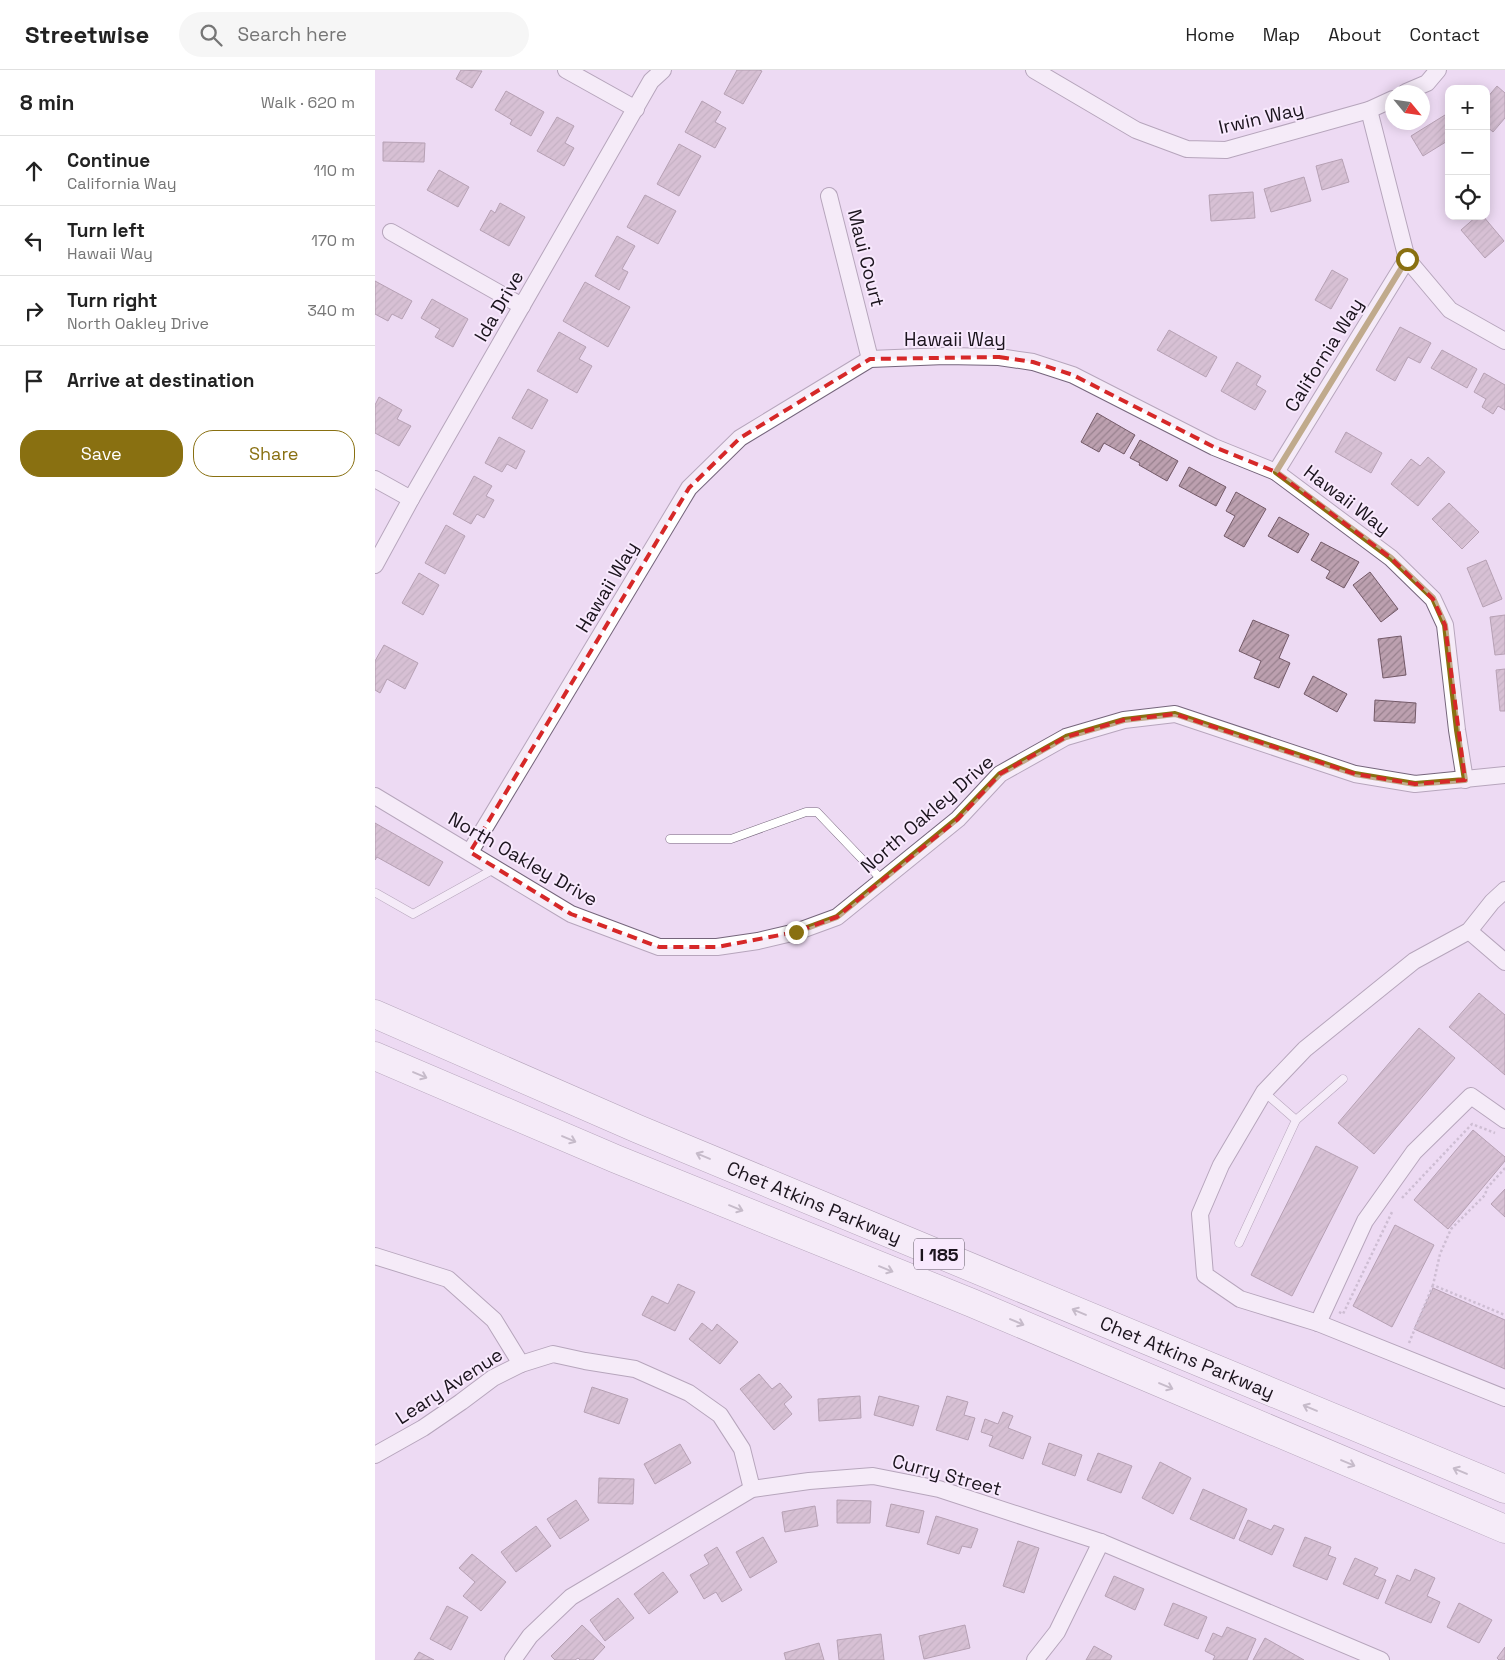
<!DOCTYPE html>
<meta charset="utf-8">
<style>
body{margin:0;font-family:"Space Grotesk",sans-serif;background:#f6f6f6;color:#222}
.controls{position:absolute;right:15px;top:15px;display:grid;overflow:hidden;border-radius:10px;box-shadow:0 2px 12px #0003}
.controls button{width:45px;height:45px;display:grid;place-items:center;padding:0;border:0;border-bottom:1px solid #e0e0e0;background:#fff;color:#222;font:25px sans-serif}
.compass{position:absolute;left:1010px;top:15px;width:45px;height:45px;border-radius:50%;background:#fff;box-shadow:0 2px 12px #0003;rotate:119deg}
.stop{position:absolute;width:15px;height:15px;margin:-11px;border:4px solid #897011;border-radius:50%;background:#fff}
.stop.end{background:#897011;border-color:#fff;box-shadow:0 1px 5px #0008}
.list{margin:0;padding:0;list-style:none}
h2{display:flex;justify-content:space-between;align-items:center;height:65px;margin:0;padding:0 20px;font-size:21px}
h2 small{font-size:16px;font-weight:400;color:#767676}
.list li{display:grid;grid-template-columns:32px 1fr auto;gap:15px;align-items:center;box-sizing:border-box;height:70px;padding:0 20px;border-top:1px solid #e0e0e0}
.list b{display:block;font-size:19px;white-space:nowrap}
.list p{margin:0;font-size:16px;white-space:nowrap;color:#767676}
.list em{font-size:16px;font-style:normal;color:#767676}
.actions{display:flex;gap:10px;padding:15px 20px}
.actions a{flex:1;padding:11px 0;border:1px solid #897011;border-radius:20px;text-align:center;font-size:18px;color:#897011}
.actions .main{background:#897011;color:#fff}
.icon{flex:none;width:28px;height:28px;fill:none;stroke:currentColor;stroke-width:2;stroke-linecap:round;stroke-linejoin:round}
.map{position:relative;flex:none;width:1130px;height:1590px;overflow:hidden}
header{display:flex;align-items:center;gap:30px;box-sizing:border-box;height:70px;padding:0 25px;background:#fff;border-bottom:1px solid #e0e0e0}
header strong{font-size:24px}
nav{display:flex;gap:28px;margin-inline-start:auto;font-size:18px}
.search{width:350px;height:45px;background:#f6f6f6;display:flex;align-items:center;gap:12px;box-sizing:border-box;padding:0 18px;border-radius:28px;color:#767676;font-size:19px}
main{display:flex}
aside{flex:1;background:#fff}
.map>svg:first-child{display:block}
.building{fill:url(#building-hatch);stroke:#735967}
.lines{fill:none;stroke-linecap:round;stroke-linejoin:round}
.service-casing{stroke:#75657b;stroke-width:9}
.minor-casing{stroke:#75657b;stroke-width:18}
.motorway-casing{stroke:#75657b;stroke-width:29}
.path{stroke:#a99aae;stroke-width:2.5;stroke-dasharray:2.5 2.5;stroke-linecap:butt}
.service{stroke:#fff;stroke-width:8}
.minor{stroke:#fff;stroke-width:16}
.motorway{stroke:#fff;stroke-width:28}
.oneway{stroke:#989599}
.route{stroke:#897011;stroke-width:6}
.marked{fill:none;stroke:#d62828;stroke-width:4;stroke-dasharray:10 6;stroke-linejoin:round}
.labels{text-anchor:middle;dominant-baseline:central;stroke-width:4;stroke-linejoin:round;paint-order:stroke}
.shield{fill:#f8e9fd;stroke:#5d5460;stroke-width:1}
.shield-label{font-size:18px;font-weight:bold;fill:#1b141d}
.street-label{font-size:19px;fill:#1b141d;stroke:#f8e9fd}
</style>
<header>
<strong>Streetwise</strong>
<div class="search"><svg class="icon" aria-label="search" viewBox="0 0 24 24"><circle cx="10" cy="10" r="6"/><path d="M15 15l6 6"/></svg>Search here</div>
<nav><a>Home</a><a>Map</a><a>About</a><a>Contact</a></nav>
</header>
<main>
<aside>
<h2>8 min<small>Walk · 620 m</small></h2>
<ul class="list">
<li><svg class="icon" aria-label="ahead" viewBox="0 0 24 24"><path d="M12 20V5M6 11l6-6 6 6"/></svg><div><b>Continue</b><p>California Way</p></div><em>110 m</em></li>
<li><svg class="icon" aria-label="left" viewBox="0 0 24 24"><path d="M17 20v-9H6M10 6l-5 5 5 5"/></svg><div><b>Turn left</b><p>Hawaii Way</p></div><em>170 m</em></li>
<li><svg class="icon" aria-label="right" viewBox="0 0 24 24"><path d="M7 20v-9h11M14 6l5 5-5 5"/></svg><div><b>Turn right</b><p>North Oakley Drive</p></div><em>340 m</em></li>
<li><svg class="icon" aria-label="arrive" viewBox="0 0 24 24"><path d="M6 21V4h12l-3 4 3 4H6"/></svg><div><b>Arrive at destination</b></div></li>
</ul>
<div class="actions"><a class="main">Save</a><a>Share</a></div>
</aside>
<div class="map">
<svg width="1130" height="1590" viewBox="0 0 1130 1590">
<defs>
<pattern id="building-hatch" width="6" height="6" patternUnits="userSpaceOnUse" patternTransform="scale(1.25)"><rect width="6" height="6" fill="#bca0af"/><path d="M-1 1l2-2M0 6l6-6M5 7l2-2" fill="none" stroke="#98818e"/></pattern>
</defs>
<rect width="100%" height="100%" fill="#eddaf3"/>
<g class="building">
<path d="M 86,0 L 107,1 L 97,18 L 81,9 Z"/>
<path d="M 362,0 L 384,0 L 387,1 L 368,34 L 349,24 Z"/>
<path d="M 1122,16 L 1130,23 L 1130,48 L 1118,62 L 1111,56 L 1111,29 Z"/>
<path d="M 131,21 L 169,42 L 156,66 L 135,54 L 137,50 L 120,40 Z"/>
<path d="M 327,31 L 346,42 L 340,52 L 351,58 L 340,78 L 310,62 Z"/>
<path d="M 1070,45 L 1074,51 L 1074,70 L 1048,86 L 1036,66 Z"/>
<path d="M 182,47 L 199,56 L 190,73 L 199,78 L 189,96 L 162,81 Z"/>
<path d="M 8,72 L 50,73 L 49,92 L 8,91 Z"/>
<path d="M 304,74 L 326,86 L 304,126 L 282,114 Z"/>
<path d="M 967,89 L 974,112 L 947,120 L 941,96 Z"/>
<path d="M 64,100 L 94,117 L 83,137 L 52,120 Z"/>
<path d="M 929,107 L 936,131 L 896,142 L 889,119 Z"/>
<path d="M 878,122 L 880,148 L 836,151 L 834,125 Z"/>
<path d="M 270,125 L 301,141 L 283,174 L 252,157 Z"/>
<path d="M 125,133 L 150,147 L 134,176 L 105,160 L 116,140 L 120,143 Z"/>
<path d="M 1102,146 L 1108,146 L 1129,171 L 1110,188 L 1086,160 Z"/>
<path d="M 242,166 L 260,176 L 247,199 L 253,202 L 244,220 L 220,206 Z"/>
<path d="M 957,200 L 973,209 L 956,239 L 940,230 Z"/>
<path d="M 0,211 L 37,231 L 27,249 L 17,244 L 13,251 L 0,244 Z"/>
<path d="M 210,212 L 255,237 L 233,277 L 188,251 Z"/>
<path d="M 57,229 L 93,249 L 78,277 L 60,267 L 65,259 L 46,248 Z"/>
<path d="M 1025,257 L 1056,273 L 1045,293 L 1033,287 L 1020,311 L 1001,300 Z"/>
<path d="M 794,260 L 842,287 L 831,307 L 782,280 Z"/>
<path d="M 184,262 L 211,277 L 204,289 L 217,296 L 202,323 L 162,301 Z"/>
<path d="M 1067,280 L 1102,299 L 1092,318 L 1056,298 Z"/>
<path d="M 862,292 L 886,306 L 881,315 L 891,321 L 880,340 L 846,321 Z"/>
<path d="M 1109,303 L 1130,315 L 1130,340 L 1123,336 L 1118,344 L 1107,337 L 1111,329 L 1099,322 Z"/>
<path d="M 153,319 L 173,330 L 157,359 L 137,348 Z"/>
<path d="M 4,327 L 27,340 L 22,349 L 36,356 L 24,376 L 0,363 L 0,335 Z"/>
<path d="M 722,343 L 760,365 L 749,384 L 729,373 L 724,382 L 706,372 Z"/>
<path d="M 971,362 L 1007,383 L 996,403 L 960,382 Z"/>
<path d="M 124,367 L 150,381 L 141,399 L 132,394 L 127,402 L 110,393 Z"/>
<path d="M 765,370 L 803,391 L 792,411 L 764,395 L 765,393 L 755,388 Z"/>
<path d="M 1053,387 L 1070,402 L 1043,436 L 1016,414 L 1036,389 L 1045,396 Z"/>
<path d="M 814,397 L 851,417 L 841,436 L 804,416 Z"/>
<path d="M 99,406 L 117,416 L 111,426 L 119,430 L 109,448 L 102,444 L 96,454 L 78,444 Z"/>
<path d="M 861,422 L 891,439 L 869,477 L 849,466 L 860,446 L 851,441 Z"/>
<path d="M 1074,433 L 1104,462 L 1087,479 L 1057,449 Z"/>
<path d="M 904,447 L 934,464 L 923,483 L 893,466 Z"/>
<path d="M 71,455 L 90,466 L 70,504 L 50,493 Z"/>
<path d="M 946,472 L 984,492 L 969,518 L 951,508 L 955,501 L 936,490 Z"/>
<path d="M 1111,490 L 1127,529 L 1108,537 L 1092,498 Z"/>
<path d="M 995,502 L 1023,539 L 1006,552 L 978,515 Z"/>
<path d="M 44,503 L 64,515 L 48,545 L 27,533 Z"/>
<path d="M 1130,545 L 1130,584 L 1120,585 L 1115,547 Z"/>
<path d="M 878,550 L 914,565 L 904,588 L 915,593 L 904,618 L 879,608 L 886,591 L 864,581 Z"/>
<path d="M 1026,566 L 1031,605 L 1008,608 L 1003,569 Z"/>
<path d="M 9,575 L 43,593 L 30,619 L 12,609 L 5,623 L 0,620 L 0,591 Z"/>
<path d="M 1130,599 L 1130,641 L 1125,641 L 1121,600 Z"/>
<path d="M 938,606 L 972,624 L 962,642 L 929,624 Z"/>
<path d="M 1000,630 L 1041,633 L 1040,653 L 999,651 Z"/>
<path d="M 0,753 L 68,792 L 54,816 L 2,787 L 0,790 Z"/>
<path d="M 1104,923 L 1130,945 L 1130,1005 L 1074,957 Z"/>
<path d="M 1044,958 L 1080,988 L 999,1084 L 963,1053 Z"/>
<path d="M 1098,1060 L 1130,1087 L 1130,1091 L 1073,1159 L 1039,1130 Z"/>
<path d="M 941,1076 L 983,1097 L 917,1226 L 876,1205 Z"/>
<path d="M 1130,1119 L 1130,1147 L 1116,1134 Z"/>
<path d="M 1020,1155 L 1059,1175 L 1017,1257 L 978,1236 Z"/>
<path d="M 303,1214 L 320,1222 L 300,1261 L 267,1245 L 277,1226 L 293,1234 Z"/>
<path d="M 1058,1218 L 1130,1250 L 1130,1299 L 1039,1259 Z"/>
<path d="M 327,1253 L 337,1261 L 342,1254 L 363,1272 L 345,1294 L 314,1269 Z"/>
<path d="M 384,1304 L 397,1319 L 405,1313 L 417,1327 L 409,1334 L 417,1344 L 399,1360 L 365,1319 Z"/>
<path d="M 217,1317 L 253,1329 L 244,1354 L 209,1342 Z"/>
<path d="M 485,1326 L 486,1348 L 444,1351 L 443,1329 Z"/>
<path d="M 504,1326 L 544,1336 L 538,1356 L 499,1345 Z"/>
<path d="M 572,1326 L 593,1332 L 589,1345 L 600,1348 L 593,1370 L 561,1360 Z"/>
<path d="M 628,1342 L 638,1346 L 633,1358 L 656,1367 L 648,1389 L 614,1376 L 618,1366 L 606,1362 L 610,1349 L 623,1354 Z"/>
<path d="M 674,1373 L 707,1385 L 700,1406 L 667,1394 Z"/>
<path d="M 305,1374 L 316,1393 L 280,1414 L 269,1394 Z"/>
<path d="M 723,1383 L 757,1396 L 746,1423 L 712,1410 Z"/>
<path d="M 785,1392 L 816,1408 L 798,1444 L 767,1428 Z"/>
<path d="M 224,1408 L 259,1409 L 258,1434 L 223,1433 Z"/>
<path d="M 828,1419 L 872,1439 L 859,1469 L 815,1449 Z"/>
<path d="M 201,1430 L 214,1450 L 185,1469 L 172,1449 Z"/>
<path d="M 462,1430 L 496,1431 L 495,1453 L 462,1453 Z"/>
<path d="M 516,1434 L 549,1441 L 544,1463 L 511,1456 Z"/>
<path d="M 440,1436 L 443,1456 L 410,1462 L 407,1442 Z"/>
<path d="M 561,1446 L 603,1459 L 596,1478 L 587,1476 L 584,1484 L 552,1474 Z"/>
<path d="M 873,1450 L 896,1460 L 899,1455 L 909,1459 L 897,1485 L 864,1470 Z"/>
<path d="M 161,1456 L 176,1476 L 141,1502 L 126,1482 Z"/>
<path d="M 388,1467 L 402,1492 L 375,1508 L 361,1482 Z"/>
<path d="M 930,1467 L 956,1477 L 953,1485 L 961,1488 L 952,1510 L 918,1496 Z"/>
<path d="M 643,1471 L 664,1478 L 649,1523 L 628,1516 Z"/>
<path d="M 342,1477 L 367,1520 L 347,1532 L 341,1522 L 329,1529 L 315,1505 L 334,1494 L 329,1485 Z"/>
<path d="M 97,1484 L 131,1512 L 106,1541 L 88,1526 L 100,1512 L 84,1498 Z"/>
<path d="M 980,1488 L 1003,1498 L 999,1505 L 1011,1510 L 1003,1529 L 968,1514 Z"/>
<path d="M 1040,1499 L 1060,1508 L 1052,1526 L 1065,1532 L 1056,1553 L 1010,1533 L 1022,1505 L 1035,1511 Z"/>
<path d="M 288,1502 L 303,1522 L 274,1544 L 259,1524 Z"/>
<path d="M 739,1506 L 769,1519 L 760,1540 L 730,1526 Z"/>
<path d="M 243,1528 L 259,1548 L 230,1571 L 215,1550 Z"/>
<path d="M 798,1533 L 832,1547 L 823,1569 L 789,1555 Z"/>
<path d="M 1084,1533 L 1117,1550 L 1104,1573 L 1072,1557 Z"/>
<path d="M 72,1536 L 93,1547 L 76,1580 L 55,1569 Z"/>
<path d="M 207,1555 L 230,1577 L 218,1590 L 205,1590 L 203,1588 L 200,1590 L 180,1590 L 176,1586 Z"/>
<path d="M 590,1555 L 595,1578 L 549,1589 L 544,1566 Z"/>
<path d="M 852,1557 L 881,1569 L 872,1590 L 838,1590 L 840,1586 L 830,1581 L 838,1563 L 847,1567 Z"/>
<path d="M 506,1564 L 509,1590 L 464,1590 L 462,1570 Z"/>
<path d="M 890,1568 L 929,1590 L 878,1590 Z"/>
<path d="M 444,1573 L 449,1590 L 411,1590 L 409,1583 Z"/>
<path d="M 719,1576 L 737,1586 L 735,1590 L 711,1590 Z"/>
<path d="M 1130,1577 L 1130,1590 L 1124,1590 L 1122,1588 Z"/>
<path d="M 44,1582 L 59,1590 L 39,1590 Z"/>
</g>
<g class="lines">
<defs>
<g id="service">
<path d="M 295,769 L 356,769 L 431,742 L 442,742 L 507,810"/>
<path d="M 1,823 L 38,844 L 119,799"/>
<path d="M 921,1050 L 968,1009"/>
<path d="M 864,1173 L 921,1050 L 889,1022"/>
</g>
<g id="minor">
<path d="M 191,0 L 261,39"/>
<path d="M 659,0 L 761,60 L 812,79 L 851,80 L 994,40 L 1018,29"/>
<path d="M 1031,22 L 1052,13 L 1063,0"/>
<path d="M 994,40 L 1032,189 L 1075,240 L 1130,271"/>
<path d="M 454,126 L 495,289"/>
<path d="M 16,162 L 147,236"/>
<path d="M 901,402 L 1032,189"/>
<path d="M 0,409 L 36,429"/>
<path d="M 0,495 L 36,429 L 276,11 L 288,0"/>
<path d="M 0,726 L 196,844 L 284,877 L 342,877 L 383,871 L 421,862 L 462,847 L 583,749 L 625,704 L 691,667 L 749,650 L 800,644 L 980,704 L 1040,714 L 1130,705"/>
<path d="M 95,782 L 314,418 L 365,368 L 495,289 L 570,286 L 624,287 L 658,292 L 698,305 L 839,377 L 901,402 L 1016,488 L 1058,529 L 1070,555 L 1082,660 L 1090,710"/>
<path d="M 1130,820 L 1117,832 L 1094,861 L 1039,891 L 930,979 L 889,1022 L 846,1095 L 825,1144 L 830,1205 L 865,1229 L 943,1253 L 1130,1328"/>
<path d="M 1094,861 L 1130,892"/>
<path d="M 0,1186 L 73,1209 L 119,1250 L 146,1294"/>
<path d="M 943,1253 L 990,1151 L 1039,1082 L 1096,1026 L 1130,1050"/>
<path d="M 0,1385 L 48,1358 L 86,1332 L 118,1308 L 146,1294 L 178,1284 L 210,1291 L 260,1299 L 314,1323 L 345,1345 L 367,1379 L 377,1419"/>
<path d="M 138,1590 L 155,1566 L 196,1527 L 377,1419 L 434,1411 L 498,1406 L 564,1419 L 726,1472 L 1006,1590"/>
<path d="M 660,1590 L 682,1562 L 726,1472"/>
</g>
<g id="motorway">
<path id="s1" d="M 0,944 L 263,1059 L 1130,1419"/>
<path d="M 0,986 L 241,1089 L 597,1233 L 1130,1459"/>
</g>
</defs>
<use href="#service" class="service-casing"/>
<use href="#minor" class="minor-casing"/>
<use href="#motorway" class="motorway-casing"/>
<g class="path">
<path d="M 1130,1098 L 1112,1118 L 1110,1125 L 1076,1159 L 1065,1184 L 1058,1215 L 1130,1245"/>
<path d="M 1027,1128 L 1097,1054 L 1120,1063"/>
<path d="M 964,1242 L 968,1244 L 1018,1140"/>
<path d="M 1034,1273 L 1058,1215"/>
</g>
<use href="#service" class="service"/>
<use href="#minor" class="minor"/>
<use href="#motorway" class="motorway"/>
</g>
<defs><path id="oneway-shaft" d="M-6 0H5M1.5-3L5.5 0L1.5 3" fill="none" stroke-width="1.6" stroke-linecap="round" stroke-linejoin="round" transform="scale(1.25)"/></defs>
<g class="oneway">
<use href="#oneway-shaft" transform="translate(45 1005) rotate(23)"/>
<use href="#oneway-shaft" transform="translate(194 1069) rotate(23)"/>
<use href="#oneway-shaft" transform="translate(328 1086) rotate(-157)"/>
<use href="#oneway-shaft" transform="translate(361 1138) rotate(22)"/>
<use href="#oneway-shaft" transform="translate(511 1199) rotate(22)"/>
<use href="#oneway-shaft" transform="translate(704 1242) rotate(-157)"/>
<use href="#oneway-shaft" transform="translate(642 1252) rotate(23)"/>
<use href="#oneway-shaft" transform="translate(791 1316) rotate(23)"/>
<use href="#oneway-shaft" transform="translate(935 1338) rotate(-157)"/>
<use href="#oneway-shaft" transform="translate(973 1393) rotate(23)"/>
<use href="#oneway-shaft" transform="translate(1085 1401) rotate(-157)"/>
</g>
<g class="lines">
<path class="route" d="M 421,862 L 462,847 L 582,749 L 625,704 L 691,667 L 749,650 L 800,644 L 980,704 L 1040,714 L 1090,710 L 1082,660 L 1070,555 L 1058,528 L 1016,488 L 901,402 L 1032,189"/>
</g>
<path d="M0 0H1130V1590H0ZM 624,287 L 658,292 L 698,305 L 839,377 L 901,402 L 1016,488 L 1058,529 L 1070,555 L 1090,710 L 1040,714 L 980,704 L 800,644 L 749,650 L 691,667 L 625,704 L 583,749 L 462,847 L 421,862 L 342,877 L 284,877 L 196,844 L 95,782 L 314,418 L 365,368 L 495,289 Z" fill="#eddaf3" fill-opacity=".55" fill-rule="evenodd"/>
<path class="marked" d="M 624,287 L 658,292 L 698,305 L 839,377 L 901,402 L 1016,488 L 1058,529 L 1070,555 L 1090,710 L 1040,714 L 980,704 L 800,644 L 749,650 L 691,667 L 625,704 L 583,749 L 462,847 L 421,862 L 342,877 L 284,877 L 196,844 L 95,782 L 314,418 L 365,368 L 495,289 Z"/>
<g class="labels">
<rect class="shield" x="539" y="1168.5" width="50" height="31" rx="4"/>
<g class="shield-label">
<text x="564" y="1184">I 185</text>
</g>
<g class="street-label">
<text transform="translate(886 48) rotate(-13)">Irwin Way</text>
<text transform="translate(491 188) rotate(76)">Maui Court</text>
<text transform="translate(124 236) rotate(-60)">Ida Drive</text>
<text x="580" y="269">Hawaii Way</text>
<text transform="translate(949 285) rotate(-58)">California Way</text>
<text transform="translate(972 430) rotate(37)">Hawaii Way</text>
<text transform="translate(232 517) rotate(-59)">Hawaii Way</text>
<text transform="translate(552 744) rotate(-41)">North Oakley Drive</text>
<text transform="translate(148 789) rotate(30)">North Oakley Drive</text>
<text stroke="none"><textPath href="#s1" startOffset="478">Chet Atkins Parkway</textPath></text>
<text stroke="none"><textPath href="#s1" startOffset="882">Chet Atkins Parkway</textPath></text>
<text transform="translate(74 1316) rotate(-33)">Leary Avenue</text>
<text transform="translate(572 1405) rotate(15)">Curry Street</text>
</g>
</g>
</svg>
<div class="controls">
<button>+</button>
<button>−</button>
<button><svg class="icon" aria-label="locate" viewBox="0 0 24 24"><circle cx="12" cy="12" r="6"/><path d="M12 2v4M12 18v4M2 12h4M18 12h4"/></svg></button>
</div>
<svg class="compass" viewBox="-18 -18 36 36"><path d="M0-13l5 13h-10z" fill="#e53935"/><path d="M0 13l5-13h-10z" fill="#767676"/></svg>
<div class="stop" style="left:1032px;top:189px"></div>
<div class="stop end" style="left:421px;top:862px"></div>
</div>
</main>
